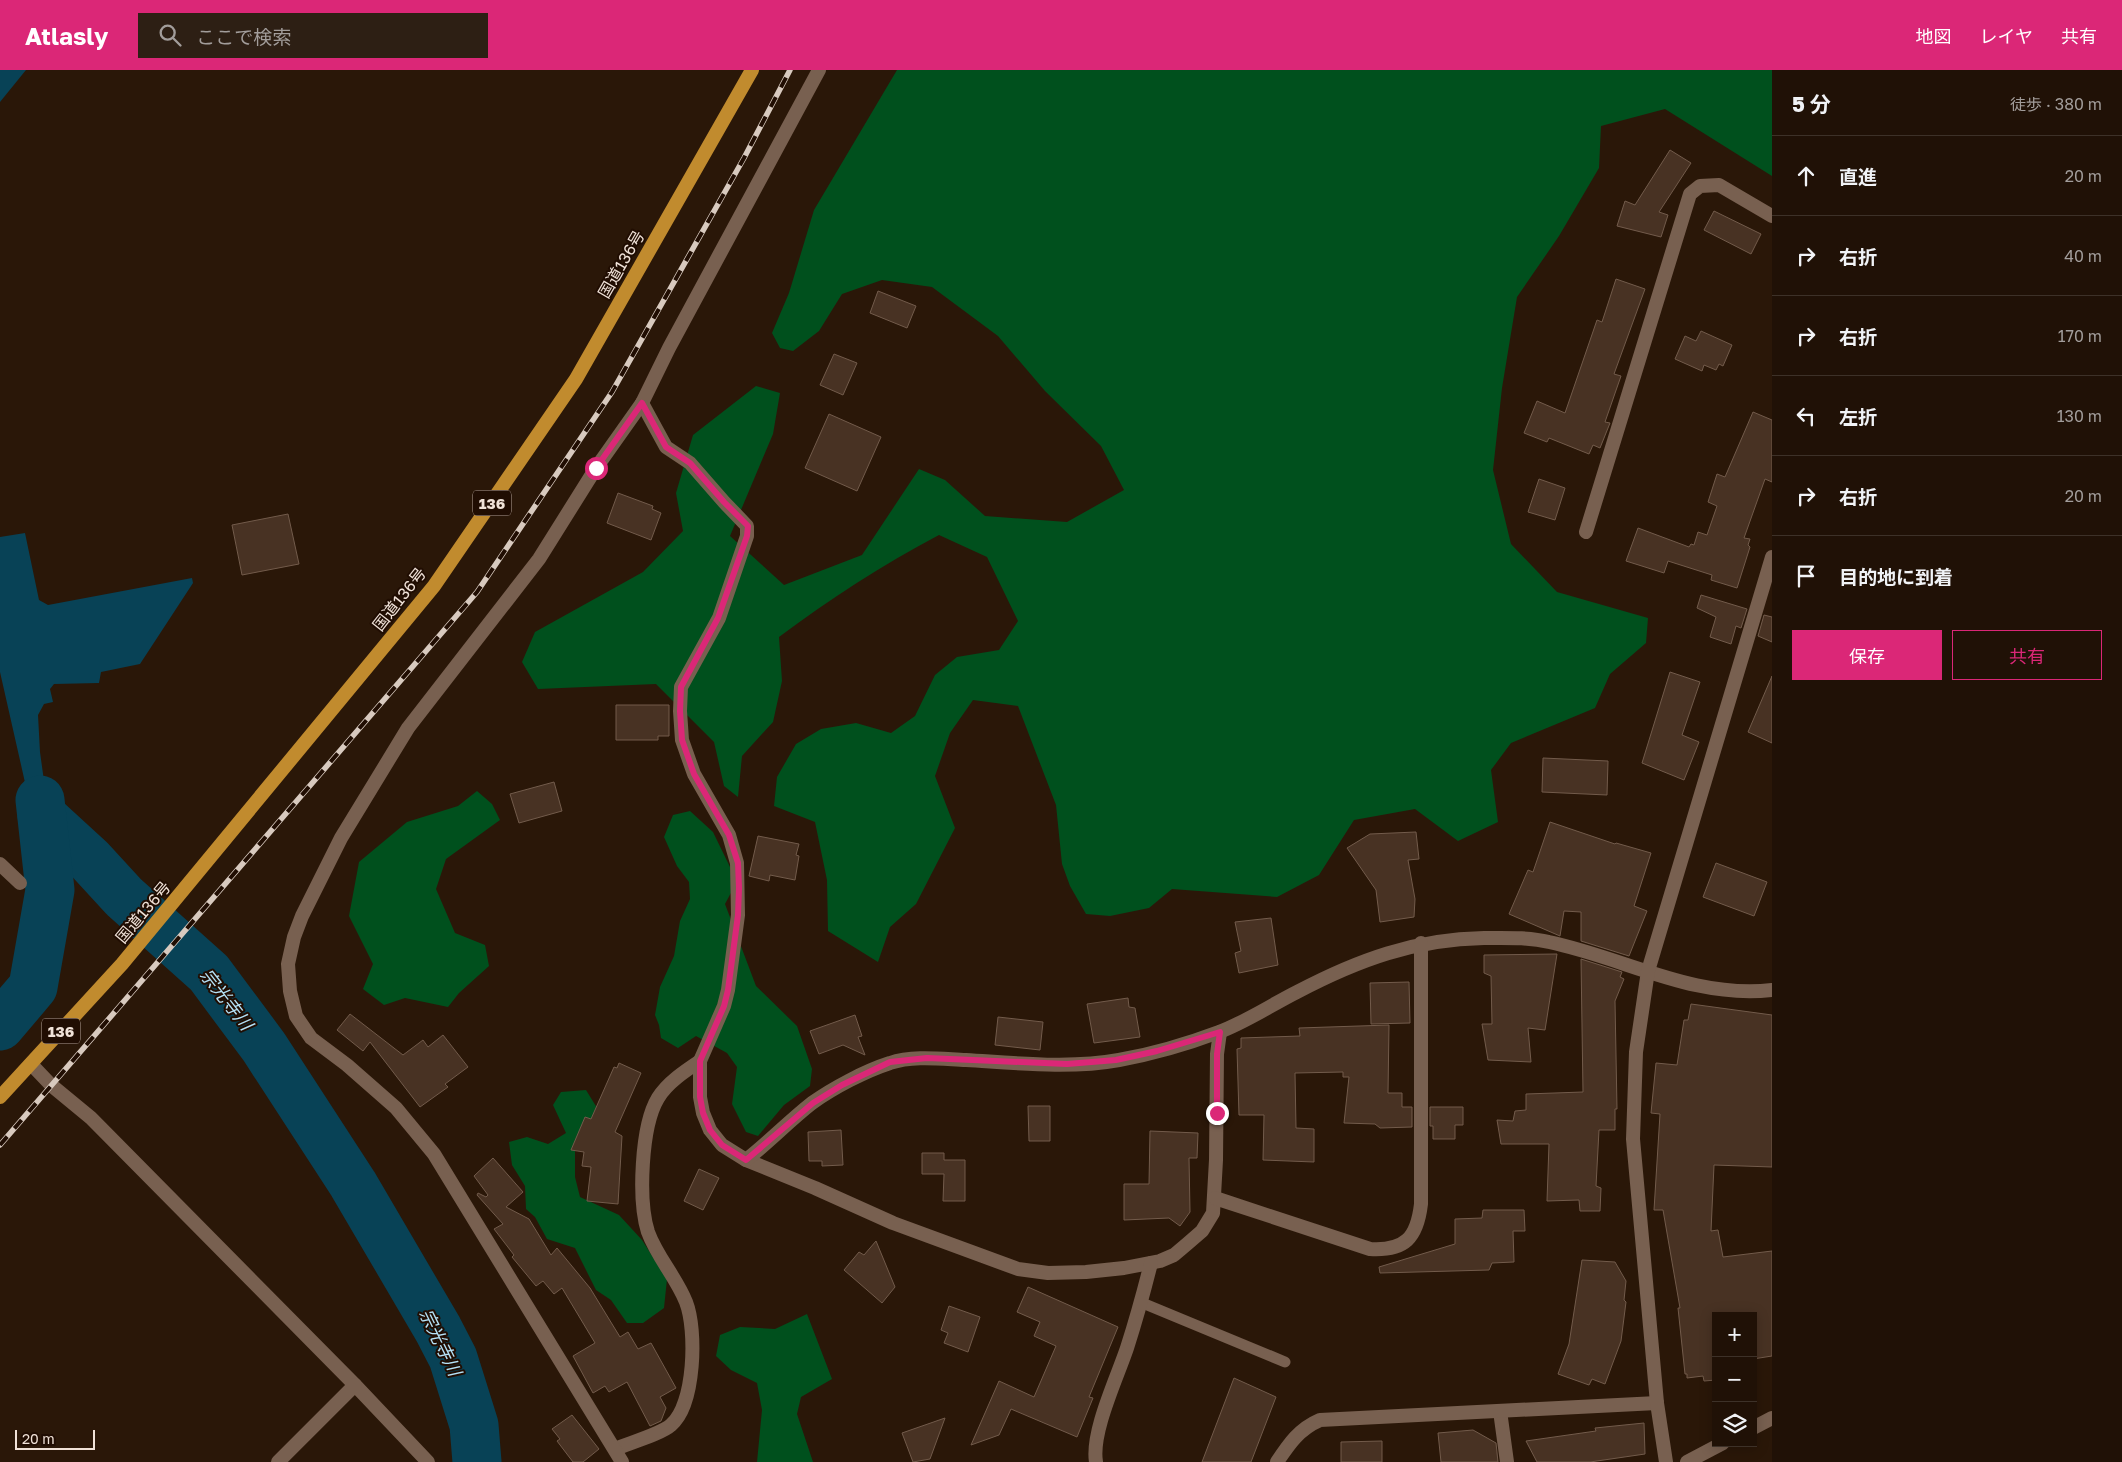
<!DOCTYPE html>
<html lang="ja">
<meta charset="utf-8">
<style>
body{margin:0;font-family:"Golos Text","Noto Sans JP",sans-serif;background:#2d1f14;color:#f1f3f6}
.controls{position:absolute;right:15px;bottom:15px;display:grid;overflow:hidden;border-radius:0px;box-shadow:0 2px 12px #0003}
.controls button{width:45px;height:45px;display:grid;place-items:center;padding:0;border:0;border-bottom:1px solid #3d3128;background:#201106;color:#f1f3f6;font:25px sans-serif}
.scale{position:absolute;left:15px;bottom:12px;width:80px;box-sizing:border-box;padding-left:5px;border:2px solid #f0e2d8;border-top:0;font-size:14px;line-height:18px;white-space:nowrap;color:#f0e2d8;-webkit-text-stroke:4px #200d02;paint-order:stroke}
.stop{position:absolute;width:15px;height:15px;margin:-11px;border:4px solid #db2777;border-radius:50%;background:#fff}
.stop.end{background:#db2777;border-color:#fff;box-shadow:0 1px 5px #0008}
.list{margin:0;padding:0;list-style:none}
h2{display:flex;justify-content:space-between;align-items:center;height:65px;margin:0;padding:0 20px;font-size:21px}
h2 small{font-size:16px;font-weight:400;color:#a29d9b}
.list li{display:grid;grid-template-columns:32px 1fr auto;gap:15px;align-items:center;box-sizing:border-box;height:80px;padding:0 20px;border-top:1px solid #3d3128}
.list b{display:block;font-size:19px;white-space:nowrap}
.list em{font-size:16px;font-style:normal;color:#a29d9b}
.actions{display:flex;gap:10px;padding:15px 20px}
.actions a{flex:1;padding:11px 0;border:1px solid #db2777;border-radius:0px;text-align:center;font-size:18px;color:#db2777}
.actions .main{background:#db2777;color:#fff}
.icon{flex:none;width:28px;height:28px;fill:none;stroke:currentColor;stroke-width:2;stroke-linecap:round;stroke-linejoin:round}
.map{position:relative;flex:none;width:1772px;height:1392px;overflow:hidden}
header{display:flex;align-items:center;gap:30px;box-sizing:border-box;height:70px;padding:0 25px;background:#db2777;color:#fff}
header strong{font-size:24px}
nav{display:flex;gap:28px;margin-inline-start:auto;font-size:18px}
.search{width:350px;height:45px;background:#2d1f14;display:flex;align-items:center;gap:12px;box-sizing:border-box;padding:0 18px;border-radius:0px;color:#a29d9b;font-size:19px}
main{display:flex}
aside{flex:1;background:#201106}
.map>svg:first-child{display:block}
.forest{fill:#00501d}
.water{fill:#084256}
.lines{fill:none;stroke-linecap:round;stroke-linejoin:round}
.river{stroke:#084256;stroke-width:49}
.building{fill:#483223;stroke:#725b4b}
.service{stroke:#786050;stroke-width:11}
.minor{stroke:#786050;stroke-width:14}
.tertiary{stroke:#786050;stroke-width:14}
.trunk{stroke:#c18b2e;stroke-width:14}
.rail-casing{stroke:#d8cabf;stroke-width:5.5}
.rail{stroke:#200d02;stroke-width:4;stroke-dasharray:11;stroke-linecap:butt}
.route{stroke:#db2777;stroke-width:6}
.labels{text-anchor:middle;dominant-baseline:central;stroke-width:4;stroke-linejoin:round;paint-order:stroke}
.shield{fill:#200d02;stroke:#b2a298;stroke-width:1}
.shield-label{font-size:15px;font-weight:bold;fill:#f0e2d8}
.street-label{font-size:16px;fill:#f0e2d8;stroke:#200d02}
.water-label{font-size:18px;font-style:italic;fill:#b5e3f8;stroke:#200d02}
</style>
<header>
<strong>Atlasly</strong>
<div class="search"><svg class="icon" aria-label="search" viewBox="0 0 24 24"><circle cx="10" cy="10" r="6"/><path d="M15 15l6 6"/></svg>ここで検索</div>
<nav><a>地図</a><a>レイヤ</a><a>共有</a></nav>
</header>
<main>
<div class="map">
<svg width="1772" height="1392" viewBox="0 0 1772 1392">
<rect width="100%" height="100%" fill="#2a1708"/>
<g class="forest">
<path d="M 897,0 L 1772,0 L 1772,106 L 1665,39 L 1601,56 L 1599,98 L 1559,166 L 1517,227 L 1502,318 L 1493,400 L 1511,474 L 1557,522 L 1648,548 L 1646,573 L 1610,604 L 1595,638 L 1511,673 L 1491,700 L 1498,752 L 1458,771 L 1415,739 L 1354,750 L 1319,805 L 1277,827 L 1172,819 L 1149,838 L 1110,846 L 1086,844 L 1070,816 L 1062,794 L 1056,735 L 1018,636 L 973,630 L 950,663 L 935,706 L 955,758 L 916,834 L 890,857 L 878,892 L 828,861 L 827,810 L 815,752 L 774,736 L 777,707 L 796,674 L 821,659 L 856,653 L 891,663 L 915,646 L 935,605 L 957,587 L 999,580 L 1018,551 L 987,487 L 939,465 C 882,495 830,529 779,567 L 782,611 L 773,652 L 742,686 L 738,727 L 724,716 L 714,672 L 656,614 L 538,619 L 522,592 L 535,562 L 643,502 L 683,461 L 676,423 L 693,365 L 756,316 L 780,323 L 773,364 L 730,466 L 784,515 L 862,485 L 919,399 L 945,410 L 985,446 L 1067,452 L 1124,420 L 1101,376 L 1045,321 L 998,266 L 932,217 L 882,210 L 842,224 L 819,261 L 793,281 L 780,278 L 772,263 L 789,223 L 814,140 Z"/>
<path d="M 477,721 L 492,734 L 500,750 L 446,789 L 436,819 L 455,863 L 485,875 L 489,896 L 459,923 L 448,937 L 405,928 L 384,935 L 363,919 L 373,894 L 349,846 L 359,792 L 407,752 L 458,736 Z"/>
<path d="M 690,741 L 713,762 L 730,797 L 733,819 L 725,834 L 756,916 L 797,956 L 812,999 L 810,1016 L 784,1035 L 758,1066 L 746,1062 L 732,1034 L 737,997 L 727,983 L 696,966 L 678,978 L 661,968 L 659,955 L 655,945 L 660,917 L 674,886 L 680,851 L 690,829 L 689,812 L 677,796 L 664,767 L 673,745 Z"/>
<path d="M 586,1020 L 602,1046 L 575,1075 L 575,1107 L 580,1127 L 619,1145 L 642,1170 L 667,1209 L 664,1238 L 643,1253 L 627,1253 L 611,1230 L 596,1220 L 575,1178 L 547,1169 L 535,1147 L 526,1139 L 525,1116 L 512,1095 L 509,1072 L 527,1067 L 548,1074 L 566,1063 L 553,1035 L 561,1022 Z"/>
<path d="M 807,1244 L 832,1309 L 801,1327 L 797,1344 L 813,1392 L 757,1392 L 762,1340 L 757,1313 L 731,1300 L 716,1286 L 720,1265 L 740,1257 L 775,1259 Z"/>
</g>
<g class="water">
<path d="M 0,0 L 26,0 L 0,32 Z"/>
<path d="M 25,463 L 39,530 L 48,535 L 192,508 L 193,513 L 140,594 L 101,602 L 99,613 L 54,614 L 50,619 L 53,632 L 44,634 L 38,645 L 40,682 L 48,740 L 31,739 L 0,602 L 0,467 Z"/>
</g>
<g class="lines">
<g class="river">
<path d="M 42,746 L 90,790 L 124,827 L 209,903 L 264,977 L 353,1114 L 438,1259 L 453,1288 L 474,1355 L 477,1392"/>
<path d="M 0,956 L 33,917 L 50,820 L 40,730"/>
</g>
</g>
<g class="building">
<path d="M 1670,80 L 1691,93 L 1659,142 L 1668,145 L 1661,167 L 1617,156 L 1625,131 L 1635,135 Z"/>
<path d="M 1714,141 L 1761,164 L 1751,184 L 1704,160 Z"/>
<path d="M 1616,209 L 1645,219 L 1614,304 L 1621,306 L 1605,352 L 1610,353 L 1600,378 L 1593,375 L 1589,384 L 1549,368 L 1547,372 L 1524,363 L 1537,331 L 1565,343 L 1597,250 L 1602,252 Z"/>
<path d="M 878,221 L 916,236 L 907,258 L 870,243 Z"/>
<path d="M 1701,261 L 1732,275 L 1723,296 L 1719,294 L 1716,300 L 1704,295 L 1702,301 L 1675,289 L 1685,266 L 1696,271 Z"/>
<path d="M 834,284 L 857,293 L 843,325 L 820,315 Z"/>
<path d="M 1753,342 L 1772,350 L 1772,412 L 1765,409 L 1744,468 L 1750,469 L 1748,475 L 1750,477 L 1737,518 L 1711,510 L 1712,505 L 1668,491 L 1664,503 L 1626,491 L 1638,458 L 1689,477 L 1691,474 L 1694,475 L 1698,462 L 1707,465 L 1717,436 L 1708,432 L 1717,404 L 1725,407 Z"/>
<path d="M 829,344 L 881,367 L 857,421 L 805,398 Z"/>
<path d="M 1539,409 L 1565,418 L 1555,450 L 1528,442 Z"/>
<path d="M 618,423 L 653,436 L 652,439 L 661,443 L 651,470 L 607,453 Z"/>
<path d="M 288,444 L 299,494 L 242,505 L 232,455 Z"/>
<path d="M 1701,525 L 1747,539 L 1741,558 L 1736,556 L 1731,574 L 1710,567 L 1716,547 L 1697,538 Z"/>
<path d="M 1764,545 L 1772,547 L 1772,572 L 1758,566 Z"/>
<path d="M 1670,602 L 1700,612 L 1682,665 L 1699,672 L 1684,710 L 1642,693 Z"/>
<path d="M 1772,606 L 1772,673 L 1748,662 Z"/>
<path d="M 616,635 L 669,635 L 669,666 L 658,666 L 658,670 L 616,670 Z"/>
<path d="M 1543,688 L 1608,691 L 1607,725 L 1542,722 Z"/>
<path d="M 554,712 L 562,741 L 519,753 L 510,724 Z"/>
<path d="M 1550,752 L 1615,774 L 1616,773 L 1651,783 L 1634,836 L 1647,841 L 1629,886 L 1581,871 L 1581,842 L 1564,841 L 1560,866 L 1509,844 L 1528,800 L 1533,802 Z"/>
<path d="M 1416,762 L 1419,789 L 1408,790 L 1415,829 L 1414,847 L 1380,852 L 1376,820 L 1347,778 L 1370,764 Z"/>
<path d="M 758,766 L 799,774 L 796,785 L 799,786 L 795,810 L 770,805 L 769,811 L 749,806 Z"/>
<path d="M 1716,793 L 1767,812 L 1754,846 L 1703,827 Z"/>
<path d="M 1271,848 L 1278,895 L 1239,903 L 1235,883 L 1241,881 L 1235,852 Z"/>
<path d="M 1557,884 L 1545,960 L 1528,958 L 1531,992 L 1488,990 L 1482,954 L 1492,954 L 1491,906 L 1484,903 L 1484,885 Z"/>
<path d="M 1581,889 L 1622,902 L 1620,907 L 1624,909 L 1615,931 L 1617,1039 L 1615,1039 L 1615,1060 L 1599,1060 L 1596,1116 L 1601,1118 L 1600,1141 L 1580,1141 L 1579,1130 L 1547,1131 L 1549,1074 L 1501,1074 L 1497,1050 L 1513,1051 L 1515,1041 L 1526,1040 L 1526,1024 L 1583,1022 Z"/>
<path d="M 1409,912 L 1410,953 L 1371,954 L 1370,913 Z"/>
<path d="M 1128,928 L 1129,937 L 1135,938 L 1140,967 L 1094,973 L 1087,934 Z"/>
<path d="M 1691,934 L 1772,945 L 1772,1097 L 1714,1095 L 1711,1161 L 1718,1160 L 1723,1187 L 1772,1181 L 1772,1286 L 1753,1289 L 1753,1246 L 1716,1246 L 1716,1310 L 1704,1311 L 1703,1306 L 1687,1308 L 1687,1304 L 1685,1304 L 1678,1238 L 1680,1238 L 1663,1140 L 1654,1140 L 1660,1044 L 1651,1043 L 1656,993 L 1677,995 L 1684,950 L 1688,950 Z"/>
<path d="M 350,944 L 403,985 L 423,970 L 428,977 L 443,965 L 468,997 L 445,1014 L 448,1017 L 420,1037 L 370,972 L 363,981 L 337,960 Z"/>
<path d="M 855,945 L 862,966 L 858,967 L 865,985 L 843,975 L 819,984 L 810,961 Z"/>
<path d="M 998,947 L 1043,952 L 1040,980 L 995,975 Z"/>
<path d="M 1389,955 L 1388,1023 L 1402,1023 L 1402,1037 L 1412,1037 L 1412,1057 L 1380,1058 L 1375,1054 L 1344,1053 L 1349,1007 L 1343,1007 L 1343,1002 L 1295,1003 L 1296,1058 L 1314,1059 L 1314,1092 L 1263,1090 L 1264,1045 L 1239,1045 L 1237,979 L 1241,978 L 1241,968 L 1300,966 L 1299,958 Z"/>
<path d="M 619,993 L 641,1003 L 615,1062 L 622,1066 L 618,1134 L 587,1131 L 591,1097 L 582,1096 L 584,1082 L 571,1080 L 585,1047 L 591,1049 L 614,997 L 617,998 Z"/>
<path d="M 1028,1036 L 1050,1036 L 1050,1071 L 1029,1071 Z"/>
<path d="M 1430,1037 L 1463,1037 L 1463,1055 L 1455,1055 L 1455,1069 L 1433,1069 L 1433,1056 L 1430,1056 Z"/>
<path d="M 841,1060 L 843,1095 L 822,1096 L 822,1091 L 809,1091 L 808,1062 Z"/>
<path d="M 1150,1061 L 1198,1063 L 1197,1088 L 1189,1088 L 1190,1142 L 1180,1156 L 1169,1148 L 1124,1150 L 1124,1114 L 1149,1114 Z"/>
<path d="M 922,1083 L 944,1083 L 944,1090 L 965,1090 L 965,1131 L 943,1131 L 944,1104 L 922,1104 Z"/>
<path d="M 493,1088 L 523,1122 L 506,1137 L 529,1149 L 551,1185 L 557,1178 L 590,1218 L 620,1267 L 628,1262 L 638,1279 L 651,1273 L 676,1318 L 660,1327 L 666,1338 L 661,1351 L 650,1356 L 627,1312 L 609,1322 L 605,1316 L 593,1323 L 573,1286 L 595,1273 L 562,1218 L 554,1224 L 543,1211 L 536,1216 L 512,1187 L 514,1185 L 494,1159 L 503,1154 L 477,1125 L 478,1123 L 486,1127 L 488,1125 L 474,1106 Z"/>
<path d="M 699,1099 L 719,1108 L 703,1140 L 684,1131 Z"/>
<path d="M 1483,1140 L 1524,1140 L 1525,1161 L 1513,1161 L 1514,1192 L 1492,1193 L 1489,1200 L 1380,1203 L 1379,1197 L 1455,1174 L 1455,1149 L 1482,1148 Z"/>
<path d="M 876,1171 L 895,1217 L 882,1233 L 844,1200 L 859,1182 L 864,1185 Z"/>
<path d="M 1582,1190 L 1615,1192 L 1626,1211 L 1624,1230 L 1626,1232 L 1621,1271 L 1605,1314 L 1592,1309 L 1589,1315 L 1558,1304 L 1569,1274 Z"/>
<path d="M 1028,1217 L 1118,1257 L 1089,1327 L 1093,1328 L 1077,1367 L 1011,1339 L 999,1365 L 971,1375 L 999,1311 L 1034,1327 L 1056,1276 L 1034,1266 L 1040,1252 L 1017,1242 Z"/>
<path d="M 949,1236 L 980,1247 L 968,1282 L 944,1273 L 948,1263 L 941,1260 Z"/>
<path d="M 1234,1308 L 1276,1327 L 1251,1392 L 1202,1392 Z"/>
<path d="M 572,1345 L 599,1379 L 583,1392 L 573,1392 L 557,1371 L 560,1369 L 552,1359 Z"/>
<path d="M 945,1348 L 930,1389 L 913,1392 L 902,1363 Z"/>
<path d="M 1644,1353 L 1645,1384 L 1590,1392 L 1537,1392 L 1526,1371 L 1596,1361 L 1595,1358 Z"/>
<path d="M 1473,1360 L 1496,1373 L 1498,1392 L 1441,1392 L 1438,1363 Z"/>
<path d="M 1382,1371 L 1382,1392 L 1341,1392 L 1341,1372 Z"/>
</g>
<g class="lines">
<path class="service" d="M 1140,1232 L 1285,1292"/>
<g class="minor">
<path d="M 642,333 L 666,377 L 690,393 L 724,432 L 747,456 L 747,466 L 719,548 L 681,617 L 680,641 L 682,670 L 694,704 L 729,765 L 737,793 L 738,845 L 728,920 L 724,936 L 700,991 L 700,1027 L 703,1043 L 710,1060 L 722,1075 L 746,1090 L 815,1118 L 893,1153 L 1018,1199 L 1048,1203 L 1086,1202 L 1124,1198 L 1160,1191 L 1174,1185 L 1187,1174 L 1202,1161 L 1213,1143 L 1216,1090 L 1217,984 L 1220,962"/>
<path d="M 1586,462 L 1690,124 L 1700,116 L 1719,115 L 1772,146"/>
<path d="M 0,794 L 20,813"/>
<path d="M 31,994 L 51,1015 L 91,1048 L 355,1315 L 428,1392"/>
<path d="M 746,1090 C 769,1072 789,1051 812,1033 C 833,1018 865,1001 890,993 C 913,985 942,989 966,990 C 1016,993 1070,999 1119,990 C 1153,984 1187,974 1219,962 C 1244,953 1273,934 1297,922 C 1358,890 1415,869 1484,868 C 1506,868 1528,867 1549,872 C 1625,888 1693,929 1772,920"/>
<path d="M 1215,1128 L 1370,1179 C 1405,1181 1417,1168 1421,1134 L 1421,873"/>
<path d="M 1500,1341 L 1507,1392"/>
<path d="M 1753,1358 L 1772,1348"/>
<path d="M 615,1379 C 629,1373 661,1364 671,1355 C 695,1335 697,1260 686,1232 C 676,1207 657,1187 648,1162 C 638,1131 641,1056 658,1028 C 667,1013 685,1001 700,991"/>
<path d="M 278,1392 L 355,1315"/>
<path d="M 1096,1392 C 1091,1362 1117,1308 1127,1278 C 1136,1250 1144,1221 1151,1193"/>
<path d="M 1277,1392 C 1289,1374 1299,1359 1320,1350 L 1657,1333"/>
<path d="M 1666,1392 L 1657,1333 L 1633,1069 L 1636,982 L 1648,901 L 1772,487"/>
<path d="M 1687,1392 L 1723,1373"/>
</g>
<path class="tertiary" d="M 622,1392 L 434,1084 L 396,1038 L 347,995 L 311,968 L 296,946 L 290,921 L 288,894 L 294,867 L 302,846 L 341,768 L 408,658 L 539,489 L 596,398 L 642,333 L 669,278 L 819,0"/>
<path class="trunk" d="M 0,1027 L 122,894 L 434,516 L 576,309 L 752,0"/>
<defs>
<path id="rail" d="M 0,1075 L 477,522 L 612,322 L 744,88 L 790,0"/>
</defs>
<use href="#rail" class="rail-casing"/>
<use href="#rail" class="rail"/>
</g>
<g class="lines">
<path class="route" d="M 596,398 L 642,333 L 666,377 L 690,393 L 724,432 L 748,456 L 747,466 L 718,548 L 681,617 L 680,641 L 682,670 L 694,704 L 729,765 L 738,793 L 739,818 L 738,845 L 728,920 L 724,936 L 700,991 L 700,1027 L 703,1043 L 710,1060 L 722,1075 L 746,1090 L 813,1033 L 842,1015 L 890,992 L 927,988 L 1067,994 L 1116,990 L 1157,981 L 1220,962 L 1217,984 L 1217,1043"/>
</g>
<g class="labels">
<g class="shield">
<rect x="473" y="420.5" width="38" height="25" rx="4"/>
<rect x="42" y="948.5" width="38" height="25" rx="4"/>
</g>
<g class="shield-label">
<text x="492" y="433">136</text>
<text x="61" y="961">136</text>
</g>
<g class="street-label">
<text transform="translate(621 194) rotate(-60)">国道136号</text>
<text transform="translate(399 529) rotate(-52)">国道136号</text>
<text transform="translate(143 842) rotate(-50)">国道136号</text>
</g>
<g class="water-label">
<text transform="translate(227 929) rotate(52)">宗光寺川</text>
<text transform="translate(441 1272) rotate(64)">宗光寺川</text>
</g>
</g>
</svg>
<div class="controls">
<button>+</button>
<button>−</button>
<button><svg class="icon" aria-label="layers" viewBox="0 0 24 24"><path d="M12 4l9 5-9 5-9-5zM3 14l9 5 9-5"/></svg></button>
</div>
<div class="scale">20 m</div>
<div class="stop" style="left:596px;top:398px"></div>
<div class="stop end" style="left:1217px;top:1043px"></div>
</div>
<aside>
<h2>5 分<small>徒歩 · 380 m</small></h2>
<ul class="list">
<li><svg class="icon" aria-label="ahead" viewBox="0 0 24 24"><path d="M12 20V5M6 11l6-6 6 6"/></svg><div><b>直進</b></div><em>20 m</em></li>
<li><svg class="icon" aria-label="right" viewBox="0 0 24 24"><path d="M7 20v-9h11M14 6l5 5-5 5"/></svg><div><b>右折</b></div><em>40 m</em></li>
<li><svg class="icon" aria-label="right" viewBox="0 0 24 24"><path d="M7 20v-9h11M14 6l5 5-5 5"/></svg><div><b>右折</b></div><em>170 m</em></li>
<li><svg class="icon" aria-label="left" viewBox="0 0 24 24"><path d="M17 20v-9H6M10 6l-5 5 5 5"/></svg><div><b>左折</b></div><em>130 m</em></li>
<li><svg class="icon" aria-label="right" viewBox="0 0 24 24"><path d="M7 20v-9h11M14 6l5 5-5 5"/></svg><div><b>右折</b></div><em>20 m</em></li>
<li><svg class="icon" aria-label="arrive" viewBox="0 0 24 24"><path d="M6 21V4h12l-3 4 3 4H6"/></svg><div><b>目的地に到着</b></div></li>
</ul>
<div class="actions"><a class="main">保存</a><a>共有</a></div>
</aside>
</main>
